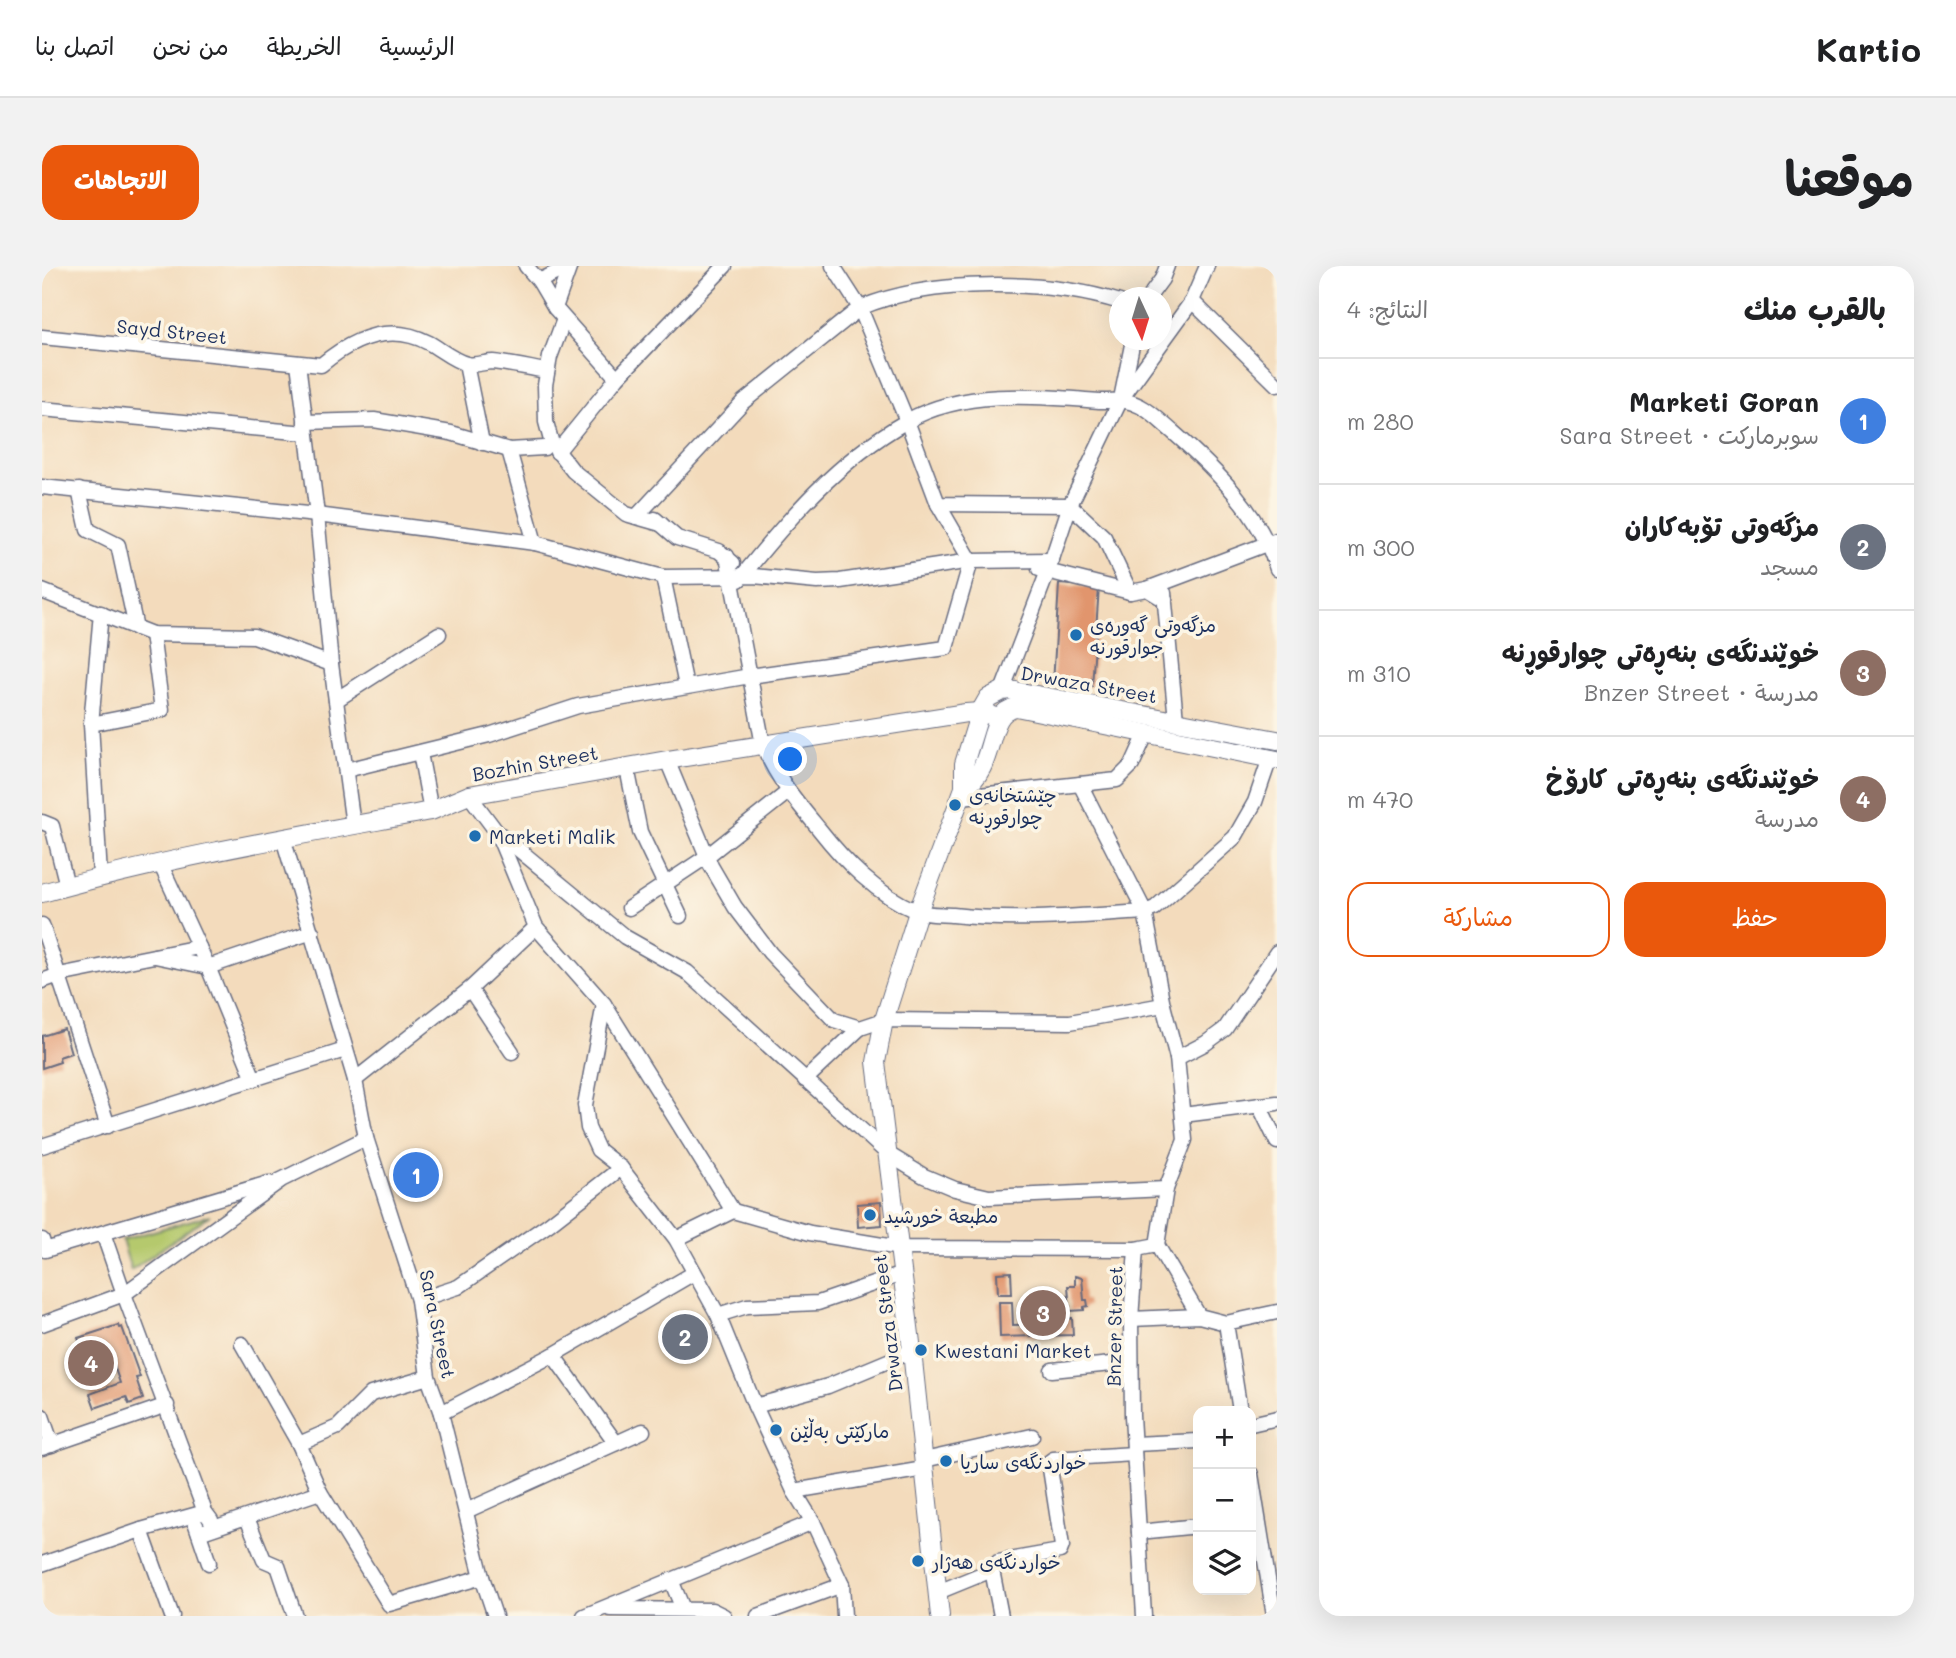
<!DOCTYPE html>
<html lang="ar">
<meta charset="utf-8">
<style>
body{margin:0;font-family:Mali,"Playpen Sans Arabic",sans-serif;background:#f2f2f2;color:#202124;direction:rtl}
.controls{position:absolute;right:21px;bottom:21px;display:grid;overflow:hidden;border-radius:14px;box-shadow:0 7px 28px #0002}
.controls button{width:63px;height:63px;display:grid;place-items:center;padding:0;border:0;border-bottom:2px solid #e0e0e0;background:#fff;color:#202124;font:35px sans-serif}
.compass{position:absolute;left:1067px;top:21px;width:63px;height:63px;border-radius:50%;background:#fff;box-shadow:0 7px 28px #0002;rotate:176deg}
.you{position:absolute;left:749px;top:494px;width:24px;height:24px;margin:-18px;border:5px solid #fff;border-radius:50%;background:#1a73e8;box-shadow:0 0 0 10px #1a73e833}
.badge{display:grid;place-items:center;width:46px;height:46px;border-radius:50%;background:#ea580c;color:#fff;font-size:23px;font-weight:700}
.pin{position:absolute;translate:-50% -50%;border:4px solid #fff;box-shadow:0 2px 7px #0006}
.list{margin:0;padding:0;list-style:none}
h2{display:flex;justify-content:space-between;align-items:center;height:91px;margin:0;padding:0 28px;font-size:30px}
h2 small{font-size:23px;font-weight:400;color:#757577}
.list li{display:grid;grid-template-columns:46px 1fr auto;gap:21px;align-items:center;box-sizing:border-box;height:126px;padding:0 28px;border-top:2px solid #e0e0e0}
.list b{display:block;font-size:26px;white-space:nowrap}
.list p{margin:0;font-size:23px;white-space:nowrap;color:#757577}
.list em{font-size:23px;font-style:normal;color:#757577}
.actions{display:flex;gap:14px;padding:21px 28px}
.actions a{flex:1;padding:16px 0;border:2px solid #ea580c;border-radius:21px;text-align:center;font-size:24px;color:#ea580c}
.actions .main{background:#ea580c;color:#fff}
.icon{flex:none;width:38px;height:38px;fill:none;stroke:currentColor;stroke-width:2;stroke-linecap:round;stroke-linejoin:round}
.map{position:relative;flex:none;width:1235px;height:1350px;overflow:hidden;direction:ltr;border-radius:21px}
header{display:flex;align-items:center;gap:42px;box-sizing:border-box;height:98px;padding:0 35px;background:#fff;border-bottom:2px solid #e0e0e0}
header strong{font-size:33px}
nav{display:flex;gap:38px;margin-inline-start:auto;font-size:24px}
.intro{display:flex;align-items:center;justify-content:space-between;box-sizing:border-box;height:168px;padding:0 42px}
h1{margin:0;font-size:49px}
.button{padding:18px 32px;border-radius:21px;background:#ea580c;color:#fff;font-size:24px;font-weight:700}
main{display:flex;gap:42px;padding:0 42px}
aside{flex:1;background:#fff;border-radius:21px;box-shadow:0 7px 28px #0002}
.map>svg:first-child{display:block}
.green{fill:#b5c96d;stroke:#687c66;stroke-width:2}
.building{fill:#e1956d}
.lines{fill:none;stroke-linecap:round;stroke-linejoin:round}
.minor-casing{stroke:#676b7f;stroke-width:17}
.tertiary-casing{stroke:#676b7f;stroke-width:20}
.minor{stroke:#fff;stroke-width:14}
.tertiary{stroke:#fff;stroke-width:18}
.poi-dot{fill:#1f6fb2;stroke:#fcf5e5;stroke-width:2.5}
.labels{text-anchor:middle;dominant-baseline:central;stroke-width:7;stroke-linejoin:round;paint-order:stroke}
.street-label{font-size:19px;fill:#1b2f5e;stroke:#fcf5e5}
.poi-label{font-size:19px;fill:#1b2f5e;stroke:#fcf5e5;text-anchor:start}
</style>
<header>
<strong>Kartio</strong>
<nav><a>الرئيسية</a><a>الخريطة</a><a>من نحن</a><a>اتصل بنا</a></nav>
</header>
<div class="intro"><h1>موقعنا</h1><a class="button">الاتجاهات</a></div>
<main>
<aside>
<h2>بالقرب منك<small>النتائج: 4</small></h2>
<ul class="list">
<li><span class="badge" style="background:#3f7fe0">1</span><div><b>Marketi Goran</b><p>سوبرماركت · Sara Street</p></div><em>280 m</em></li>
<li><span class="badge" style="background:#6b7280">2</span><div><b>مزگەوتی تۆبەکاران</b><p>مسجد</p></div><em>300 m</em></li>
<li><span class="badge" style="background:#8d6e63">3</span><div><b>خوێندنگەی بنەڕەتی چوارقوڕنە</b><p>مدرسة · Bnzer Street</p></div><em>310 m</em></li>
<li><span class="badge" style="background:#8d6e63">4</span><div><b>خوێندنگەی بنەڕەتی کارۆخ</b><p>مدرسة</p></div><em>470 m</em></li>
</ul>
<div class="actions"><a class="main">حفظ</a><a>مشاركة</a></div>
</aside>
<div class="map">
<svg width="1235" height="1350" viewBox="0 0 1235 1350">
<rect width="100%" height="100%" fill="#fcf5e5"/>
<filter id="ink" filterUnits="userSpaceOnUse"><feTurbulence type="fractalNoise" baseFrequency=".0143" numOctaves="2"/><feDisplacementMap in="SourceGraphic" scale="14" xChannelSelector="R" yChannelSelector="G"/><feConvolveMatrix kernelMatrix="1 2 1 2 8 2 1 2 1" color-interpolation-filters="sRGB"/></filter>
<filter id="wash" filterUnits="userSpaceOnUse"><feTurbulence type="fractalNoise" baseFrequency=".00686" numOctaves="4" result="noise"/><feDisplacementMap in="SourceGraphic" scale="28" xChannelSelector="R" yChannelSelector="G"/><feGaussianBlur stdDeviation="1.57" result="paint"/><feColorMatrix in="noise" values="0 0 0 0 0 0 0 0 0 0 0 0 0 0 0 0 0 1.4 0 .05"/><feComposite in="paint" operator="in"/></filter>
<g filter="url(#wash)">
<rect width="100%" height="100%" fill="#f3dbbc"/>
<path class="green" d="M 168,949 L 89,1004 L 80,974 Z"/>
<g id="blocks">
<g class="building">
<path d="M 1017,318 L 1057,321 L 1050,420 L 1011,418 Z"/>
<path d="M 22,763 L 29,787 L 17,791 L 18,796 L 0,802 L 0,770 Z"/>
<path d="M 839,936 L 840,959 L 816,961 L 815,938 Z"/>
<path d="M 969,1006 L 970,1028 L 956,1028 L 955,1007 Z"/>
<path d="M 1033,1010 L 1040,1012 L 1042,1034 L 1045,1034 L 1046,1040 L 1042,1041 L 1042,1044 L 1028,1045 L 1026,1020 L 1033,1020 Z"/>
<path d="M 957,1036 L 970,1036 L 971,1059 L 1019,1057 L 1019,1052 L 1030,1052 L 1031,1069 L 958,1071 Z"/>
<path d="M 76,1059 L 77,1062 L 80,1061 L 98,1111 L 94,1112 L 101,1133 L 87,1138 L 84,1131 L 53,1142 L 48,1128 L 78,1117 L 66,1083 L 43,1091 L 36,1072 Z"/>
</g>
</g>
</g>
<g filter="url(#ink)">
<use href="#blocks" fill-opacity="0" stroke="#676b7f" stroke-width="2"/>
<g class="lines">
<defs>
<g id="minor">
<path d="M 484,0 L 497,15 L 513,42 L 575,112"/>
<path d="M 791,0 L 818,42 L 865,155 L 896,238 L 1028,239 L 1062,271 L 1088,326 L 1105,323 L 1123,334"/>
<path d="M 497,15 L 528,0"/>
<path d="M 1106,32 L 1120,13 L 1125,0"/>
<path d="M 1150,35 L 1235,119"/>
<path d="M 513,42 L 528,0"/>
<path d="M 522,53 L 508,91 L 503,119 L 504,156 L 510,178 L 531,205 L 584,248 L 619,258"/>
<path d="M 0,71 L 279,99 C 310,73 348,56 387,77 C 398,83 412,95 425,98 C 433,100 443,96 451,96 C 469,98 487,102 504,105"/>
<path d="M 256,97 L 275,249 L 289,398 L 311,559"/>
<path d="M 424,98 L 440,177"/>
<path d="M 1080,128 L 1091,74"/>
<path d="M 0,143 L 264,167"/>
<path d="M 263,156 L 332,154 L 409,167 L 467,184 L 502,182"/>
<path d="M 467,184 L 493,277"/>
<path d="M 515,186 L 575,112 L 683,0"/>
<path d="M 0,221 L 275,249 L 493,277 L 621,311 L 711,310 L 775,316 L 798,315 L 929,295 L 1010,294"/>
<path d="M 37,224 L 46,264 L 76,279 L 94,362"/>
<path d="M 594,251 L 701,136 L 818,42 C 888,12 1006,13 1078,36"/>
<path d="M 613,253 L 635,272 L 677,285 L 691,297"/>
<path d="M 685,290 L 721,479 C 735,513 754,535 777,563 C 803,596 834,628 874,645 C 885,649 900,648 911,649 C 975,656 1040,650 1103,646 L 1113,642 L 1193,571 L 1213,536 L 1228,492"/>
<path d="M 997,303 L 1088,326"/>
<path d="M 621,311 L 644,420"/>
<path d="M 697,314 C 745,254 796,194 865,155 C 922,123 994,130 1057,135 C 1074,136 1080,131 1098,140 C 1110,146 1120,157 1131,166 C 1173,203 1219,248 1235,303"/>
<path d="M 1105,323 L 1235,274"/>
<path d="M 0,325 L 110,368 L 212,370 L 289,398"/>
<path d="M 1122,327 L 1134,454"/>
<path d="M 960,425 L 1006,305 L 1028,239 L 1079,133 L 1150,35 L 1165,0"/>
<path d="M 294,434 L 397,368"/>
<path d="M 49,458 L 120,444 L 110,368"/>
<path d="M 378,487 L 389,545"/>
<path d="M 625,494 L 669,600 L 693,641 L 728,687 L 792,754 L 818,762 L 842,754 L 1028,756 L 1121,739"/>
<path d="M 585,502 L 598,566 L 638,650"/>
<path d="M 304,504 L 447,469 L 536,440 L 708,410 L 904,382 L 929,295 L 896,238"/>
<path d="M 1038,518 L 1103,646 L 1121,739 L 1135,792 L 1143,874 L 1124,923 L 1115,979 L 1094,983 L 1089,1053 L 1090,1150 L 1102,1350"/>
<path d="M 427,529 L 454,565 L 583,671 L 645,706 L 846,888 L 882,910 L 913,923 L 947,931 L 1124,923"/>
<path d="M 919,531 L 1075,514 L 1090,499 L 1105,466"/>
<path d="M 0,556 L 10,560 L 25,620"/>
<path d="M 456,569 L 494,661 L 562,738 L 691,945"/>
<path d="M 241,572 L 313,814 L 324,872 L 376,1034 L 386,1111 L 399,1147 L 440,1311 L 453,1350"/>
<path d="M 118,597 L 166,701 L 212,813"/>
<path d="M 58,610 L 49,458 L 59,347"/>
<path d="M 587,642 L 664,591 L 746,526"/>
<path d="M 0,659 L 66,860"/>
<path d="M 113,690 L 166,701 L 270,666"/>
<path d="M 0,715 L 17,709 L 157,681"/>
<path d="M 428,723 L 470,786"/>
<path d="M 562,738 L 543,839 L 546,862 L 556,884 L 579,902 L 634,973 L 676,1049 L 713,1140 L 752,1225 L 771,1256 L 800,1319 L 802,1350"/>
<path d="M 1135,792 L 1164,777 L 1183,763 L 1235,686"/>
<path d="M 313,814 L 428,723 L 494,661"/>
<path d="M 763,814 L 818,762"/>
<path d="M 1217,839 L 1235,876"/>
<path d="M 1141,849 L 1235,837"/>
<path d="M 0,880 L 303,784"/>
<path d="M 61,967 L 82,1028 L 239,914 L 324,872"/>
<path d="M 634,973 L 691,945 L 768,967 L 858,982 L 1094,983"/>
<path d="M 0,974 L 3,984 L 227,917"/>
<path d="M 1115,979 L 1157,1050"/>
<path d="M 376,1034 L 416,1021 L 507,958 L 579,902"/>
<path d="M 676,1049 L 705,1040 L 776,1037 L 860,1008"/>
<path d="M 1089,1053 L 1157,1050 L 1184,1057 L 1235,1046"/>
<path d="M 1184,1057 L 1198,1145"/>
<path d="M 0,1058 L 82,1028 L 163,1246 L 169,1254"/>
<path d="M 511,1089 L 574,1177"/>
<path d="M 1010,1104 L 1089,1096"/>
<path d="M 713,1140 L 786,1120 L 870,1085"/>
<path d="M 399,1147 L 511,1089 L 652,1007"/>
<path d="M 0,1150 L 10,1179"/>
<path d="M 1209,1158 L 1235,1152"/>
<path d="M 257,1178 L 296,1161 L 329,1128 L 386,1111"/>
<path d="M 1092,1178 L 1156,1175"/>
<path d="M 0,1182 L 125,1139"/>
<path d="M 882,1194 L 990,1170"/>
<path d="M 1209,1208 L 1232,1350"/>
<path d="M 752,1225 L 882,1203"/>
<path d="M 278,1226 L 347,1338 L 440,1311"/>
<path d="M 424,1245 L 601,1165"/>
<path d="M 205,1252 L 222,1294 L 236,1300 L 253,1350"/>
<path d="M 154,1259 L 167,1297"/>
<path d="M 99,1264 L 130,1350"/>
<path d="M 1097,1266 L 1156,1260"/>
<path d="M 157,1267 L 278,1226 L 257,1178 L 200,1078"/>
<path d="M 0,1298 L 99,1264 L 163,1246"/>
<path d="M 950,1304 L 959,1350"/>
<path d="M 629,1314 L 641,1343"/>
<path d="M 896,1326 L 950,1304 L 956,1296 L 1018,1285 L 1020,1280 L 1007,1196 L 1011,1193 L 1092,1188"/>
<path d="M 568,1343 L 670,1344 L 682,1350"/>
<path d="M 542,1350 L 771,1256"/>
<path d="M 716,1350 L 800,1319"/>
</g>
<g id="tertiary">
<path d="M 922,522 C 956,501 942,447 974,441 L 1235,494"/>
<path d="M 0,627 C 127,591 259,569 389,545 L 427,529 L 625,494 L 924,447 L 938,446 L 957,452"/>
<path d="M 898,1350 L 870,1085 L 834,796 L 842,754 L 876,646 L 922,522 L 922,498 L 938,446 L 946,432 L 960,425 L 968,424 L 1235,474"/>
</g>
</defs>
<use href="#minor" class="minor-casing"/>
<use href="#tertiary" class="tertiary-casing"/>
<use href="#minor" class="minor"/>
<use href="#tertiary" class="tertiary"/>
</g>
</g>
<g class="poi-dot">
<circle cx="1034" cy="369" r="7"/>
<circle cx="913" cy="539" r="7"/>
<circle cx="433" cy="570" r="7"/>
<circle cx="828" cy="949" r="7"/>
<circle cx="879" cy="1084" r="7"/>
<circle cx="734" cy="1164" r="7"/>
<circle cx="904" cy="1195" r="7"/>
<circle cx="876" cy="1295" r="7"/>
</g>
<g class="labels">
<g class="street-label">
<text transform="translate(130 65) rotate(6)">Sayd Street</text>
<text transform="translate(1047 418) rotate(10)">Drwaza Street</text>
<text transform="translate(493 497) rotate(-10)">Bozhin Street</text>
<text transform="translate(845 1057) rotate(-97)">Drwaza Street</text>
<text transform="translate(396 1058) rotate(78)">Sara Street</text>
<text transform="translate(1072 1060) rotate(-89)">Bnzer Street</text>
</g>
<g class="poi-label">
<text x="1048" y="358">مزگەوتی گەورەی<tspan x="1048" dy="22">جوارقورنە</tspan></text>
<text x="927" y="528">چێشتخانەی<tspan x="927" dy="22">چوارقوڕنە</tspan></text>
<text x="447" y="570">Marketi Malik</text>
<text x="842" y="949">مطبعة خورشيد</text>
<text x="893" y="1084">Kwestani Market</text>
<text x="748" y="1164">مارکێتی بەڵێن</text>
<text x="918" y="1195">خواردنگەی ساریا</text>
<text x="890" y="1295">خواردنگەی هەژار</text>
</g>
</g>
</svg>
<div class="controls">
<button>+</button>
<button>−</button>
<button><svg class="icon" aria-label="layers" viewBox="0 0 24 24"><path d="M12 4l9 5-9 5-9-5zM3 14l9 5 9-5"/></svg></button>
</div>
<svg class="compass" viewBox="-18 -18 36 36"><path d="M0-13l5 13h-10z" fill="#e53935"/><path d="M0 13l5-13h-10z" fill="#757577"/></svg>
<div class="you"></div>
<div class="pin badge" style="left:374px;top:909px;background:#3f7fe0">1</div>
<div class="pin badge" style="left:643px;top:1071px;background:#6b7280">2</div>
<div class="pin badge" style="left:1001px;top:1047px;background:#8d6e63">3</div>
<div class="pin badge" style="left:49px;top:1097px;background:#8d6e63">4</div>
</div>
</main>
